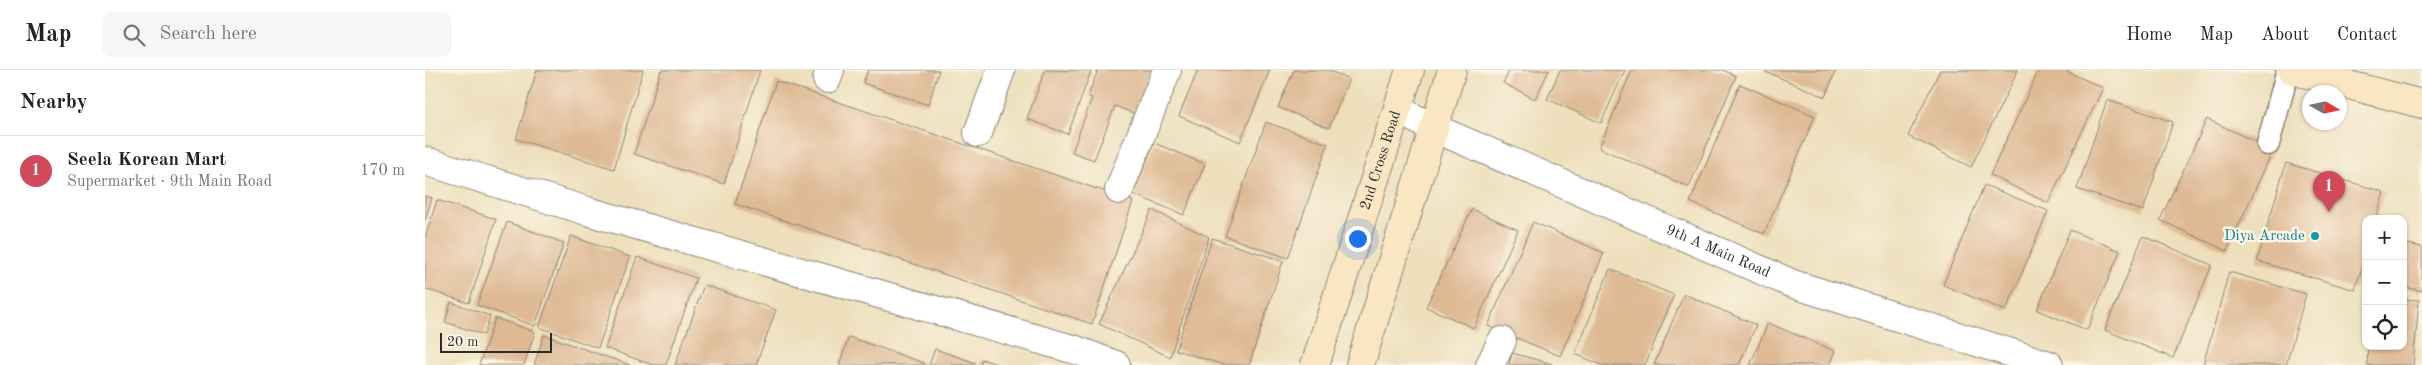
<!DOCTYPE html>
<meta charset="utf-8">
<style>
body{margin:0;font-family:"Old Standard TT",serif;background:#f6f6f6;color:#222}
.controls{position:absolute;right:15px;bottom:15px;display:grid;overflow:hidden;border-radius:10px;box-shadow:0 1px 4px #0004}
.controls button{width:45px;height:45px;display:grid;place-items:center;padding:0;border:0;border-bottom:1px solid #e0e0e0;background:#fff;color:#222;font:25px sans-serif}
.compass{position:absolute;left:1877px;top:15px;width:45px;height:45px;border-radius:50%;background:#fff;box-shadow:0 1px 4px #0004;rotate:99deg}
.scale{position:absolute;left:15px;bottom:12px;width:112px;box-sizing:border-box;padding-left:5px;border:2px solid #2b2b2b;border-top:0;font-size:14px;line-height:18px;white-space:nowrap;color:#2b2b2b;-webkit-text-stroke:4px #fcf5e5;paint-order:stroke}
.you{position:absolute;left:932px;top:168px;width:18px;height:18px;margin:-12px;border:4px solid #fff;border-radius:50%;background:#1a73e8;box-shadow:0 0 0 8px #1a73e833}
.badge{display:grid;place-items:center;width:32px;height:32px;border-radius:50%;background:#d1495b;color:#fff;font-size:16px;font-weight:700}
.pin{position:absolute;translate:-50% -41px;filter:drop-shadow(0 1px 2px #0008)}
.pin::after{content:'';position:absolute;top:26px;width:18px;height:15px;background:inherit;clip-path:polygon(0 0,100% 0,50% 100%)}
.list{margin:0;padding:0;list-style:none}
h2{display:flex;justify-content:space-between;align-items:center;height:65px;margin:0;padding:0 20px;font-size:21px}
h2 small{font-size:16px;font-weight:400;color:#767676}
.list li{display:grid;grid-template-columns:32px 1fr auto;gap:15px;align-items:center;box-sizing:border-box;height:70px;padding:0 20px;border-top:1px solid #e0e0e0}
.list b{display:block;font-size:19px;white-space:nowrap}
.list p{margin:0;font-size:16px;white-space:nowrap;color:#767676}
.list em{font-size:16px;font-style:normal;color:#767676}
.icon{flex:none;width:28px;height:28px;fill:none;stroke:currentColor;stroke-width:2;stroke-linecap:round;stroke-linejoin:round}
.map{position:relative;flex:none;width:1997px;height:295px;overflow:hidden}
header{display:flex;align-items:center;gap:30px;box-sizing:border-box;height:70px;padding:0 25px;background:#fff;border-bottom:1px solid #e0e0e0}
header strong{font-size:24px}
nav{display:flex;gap:28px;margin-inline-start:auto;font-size:18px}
.search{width:350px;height:45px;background:#f6f6f6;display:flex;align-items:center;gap:12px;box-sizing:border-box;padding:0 18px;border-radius:10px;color:#767676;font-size:19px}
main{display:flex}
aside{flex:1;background:#fff}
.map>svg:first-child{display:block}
.building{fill:#deb994}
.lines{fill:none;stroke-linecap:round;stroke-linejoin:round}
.lane-casing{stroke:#8c8574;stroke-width:25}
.street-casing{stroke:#8c8574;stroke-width:30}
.secondary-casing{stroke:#8c8574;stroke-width:30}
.lane{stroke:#fff;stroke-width:22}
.street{stroke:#fff;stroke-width:28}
.secondary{stroke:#f9e7c3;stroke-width:28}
.culture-dot{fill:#0f9aa8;stroke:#fcf5e5;stroke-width:2}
.labels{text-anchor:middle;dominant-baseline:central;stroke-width:5;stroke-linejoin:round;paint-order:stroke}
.street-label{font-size:15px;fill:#2b2b2b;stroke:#fcf5e5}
.culture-label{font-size:15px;fill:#0d838f;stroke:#fcf5e5;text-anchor:end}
</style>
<header>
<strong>Map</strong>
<div class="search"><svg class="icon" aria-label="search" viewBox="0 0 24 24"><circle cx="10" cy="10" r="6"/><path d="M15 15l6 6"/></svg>Search here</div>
<nav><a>Home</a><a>Map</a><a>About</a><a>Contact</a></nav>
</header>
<main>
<aside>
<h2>Nearby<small></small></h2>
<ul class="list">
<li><span class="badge">1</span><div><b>Seela Korean Mart</b><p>Supermarket · 9th Main Road</p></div><em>170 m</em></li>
</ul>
</aside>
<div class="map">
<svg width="1997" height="295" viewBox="0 0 1997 295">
<rect width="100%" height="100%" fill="#fcf5e5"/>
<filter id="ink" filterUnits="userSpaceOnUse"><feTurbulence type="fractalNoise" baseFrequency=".02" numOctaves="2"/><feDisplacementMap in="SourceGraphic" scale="10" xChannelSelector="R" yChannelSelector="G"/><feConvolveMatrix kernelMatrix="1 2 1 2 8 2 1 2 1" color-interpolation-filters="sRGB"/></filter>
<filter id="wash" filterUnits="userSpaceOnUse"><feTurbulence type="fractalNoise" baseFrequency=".0096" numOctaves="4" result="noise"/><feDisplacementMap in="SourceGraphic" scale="20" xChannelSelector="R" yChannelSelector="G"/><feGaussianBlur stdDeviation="1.12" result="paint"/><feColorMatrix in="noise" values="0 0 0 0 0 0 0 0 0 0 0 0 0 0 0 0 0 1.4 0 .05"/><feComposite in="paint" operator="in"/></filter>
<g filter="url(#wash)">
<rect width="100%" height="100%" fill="#eddfbc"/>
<g id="blocks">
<g class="building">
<path d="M 112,0 L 218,0 L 189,99 L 91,69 Z"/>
<path d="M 236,0 L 335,0 L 299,114 L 209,84 Z"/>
<path d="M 443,0 L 514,0 L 503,35 L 438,13 Z"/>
<path d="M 620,0 L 666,1 L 643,64 L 602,49 Z"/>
<path d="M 673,0 L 729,0 L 713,45 L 690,36 L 669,90 L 647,82 L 667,28 L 663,26 Z"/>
<path d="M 773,0 L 845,0 L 815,72 L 754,46 Z"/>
<path d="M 869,0 L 903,0 L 924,9 L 904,58 L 853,37 Z"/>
<path d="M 1085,0 L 1124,0 L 1110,29 L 1078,13 Z"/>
<path d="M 1135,0 L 1200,0 L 1176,53 L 1122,29 Z"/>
<path d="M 1207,0 L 1298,0 L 1311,6 L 1264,117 L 1174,78 Z"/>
<path d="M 1337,0 L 1411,0 L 1400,27 Z"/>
<path d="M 1515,0 L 1593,0 L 1546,97 L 1483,66 Z"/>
<path d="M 1614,0 L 1639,0 L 1678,18 L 1623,133 L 1565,105 Z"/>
<path d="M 351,11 L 708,131 L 667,254 L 310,134 Z"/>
<path d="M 1315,14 L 1390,46 L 1339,164 L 1265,132 Z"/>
<path d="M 1682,30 L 1748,52 L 1718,141 L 1652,119 Z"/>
<path d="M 1782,49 L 1848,80 L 1802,181 L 1735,150 Z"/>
<path d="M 841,52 L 903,74 L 863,188 L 800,166 Z"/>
<path d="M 729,73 L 780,94 L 759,145 L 708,124 Z"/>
<path d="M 1861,93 L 1959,122 L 1951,149 L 1941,149 L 1941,184 L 1930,220 L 1832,191 Z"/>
<path d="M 1559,115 L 1623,141 L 1581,241 L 1518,215 Z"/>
<path d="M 0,126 L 7,128 L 0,150 Z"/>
<path d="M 12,130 L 71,149 L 44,233 L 0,219 L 0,168 Z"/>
<path d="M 1047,139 L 1093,160 L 1049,258 L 1001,237 Z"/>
<path d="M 727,140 L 784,167 L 745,287 L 674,254 Z"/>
<path d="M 82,152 L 139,173 L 110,256 L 52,235 Z"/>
<path d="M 1108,152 L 1179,183 L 1135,286 L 1063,256 Z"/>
<path d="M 1645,160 L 1695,181 L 1662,260 L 1612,240 Z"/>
<path d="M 146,166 L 205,187 L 173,278 L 114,257 Z"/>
<path d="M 1718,166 L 1787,195 L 1748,288 L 1680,260 Z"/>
<path d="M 787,168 L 858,191 L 824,295 L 799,295 L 751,280 Z"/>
<path d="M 1978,173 L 1997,177 L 1997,221 L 1978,217 Z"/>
<path d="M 212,187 L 271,208 L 241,295 L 228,295 L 180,278 Z"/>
<path d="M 1185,199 L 1249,225 L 1220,295 L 1177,295 L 1150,284 Z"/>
<path d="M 1804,202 L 1881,224 L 1861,295 L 1778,295 Z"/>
<path d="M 279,215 L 351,240 L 331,295 L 250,295 Z"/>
<path d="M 1259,224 L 1331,255 L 1314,295 L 1229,295 Z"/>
<path d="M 1978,229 L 1994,230 L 1988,295 L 1942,295 L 1943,276 L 1978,276 Z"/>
<path d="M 26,232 L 65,246 L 59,265 L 20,252 Z"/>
<path d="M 70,248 L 110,262 L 99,295 L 54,295 Z"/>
<path d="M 1343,253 L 1410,281 L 1404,295 L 1325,295 Z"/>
<path d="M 119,265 L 205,295 L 109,295 Z"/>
<path d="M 424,267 L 499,293 L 499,295 L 414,295 Z"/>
<path d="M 510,279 L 551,293 L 550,295 L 504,295 Z"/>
<path d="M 1087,283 L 1127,294 L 1127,295 L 1084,295 Z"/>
<path d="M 557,289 L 574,295 L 555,295 Z"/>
</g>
</g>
</g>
<g filter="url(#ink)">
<use href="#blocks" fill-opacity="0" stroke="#8c8574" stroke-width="1"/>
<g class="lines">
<defs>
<path id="lane" d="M 1843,74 L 1863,0"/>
<g id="street">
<path d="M 402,9 L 405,0"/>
<path id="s1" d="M 973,40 L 1009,58 L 1368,214 L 1624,295"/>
<path d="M 553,63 L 576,0"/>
<path d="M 0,91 L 162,141 L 651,280 L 691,295"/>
<path d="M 694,120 L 742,0"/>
<path d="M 1065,295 L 1077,271"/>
</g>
<g id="secondary">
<path d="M 1866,0 L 1997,34"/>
<path id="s2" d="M 890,295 L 985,0"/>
<path d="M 935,295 L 1027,0"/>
</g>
</defs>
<use href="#lane" class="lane-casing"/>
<use href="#street" class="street-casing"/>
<use href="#secondary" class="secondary-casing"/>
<use href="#lane" class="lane"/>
<use href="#street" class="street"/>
<use href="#secondary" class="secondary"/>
</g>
</g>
<circle class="culture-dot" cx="1890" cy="166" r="5"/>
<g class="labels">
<g class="street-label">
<text stroke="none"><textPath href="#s2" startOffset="215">2nd Cross Road</textPath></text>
<text stroke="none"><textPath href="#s1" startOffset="350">9th A Main Road</textPath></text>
</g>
<g class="culture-label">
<text x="1880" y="166">Diya Arcade</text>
</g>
</g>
</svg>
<div class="controls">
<button>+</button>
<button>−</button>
<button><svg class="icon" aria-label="locate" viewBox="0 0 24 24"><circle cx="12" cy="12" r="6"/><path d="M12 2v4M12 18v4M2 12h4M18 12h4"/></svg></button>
</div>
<svg class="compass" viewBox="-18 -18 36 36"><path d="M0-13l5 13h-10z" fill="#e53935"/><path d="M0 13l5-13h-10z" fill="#767676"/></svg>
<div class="scale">20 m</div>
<div class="you"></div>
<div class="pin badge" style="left:1904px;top:142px">1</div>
</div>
</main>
